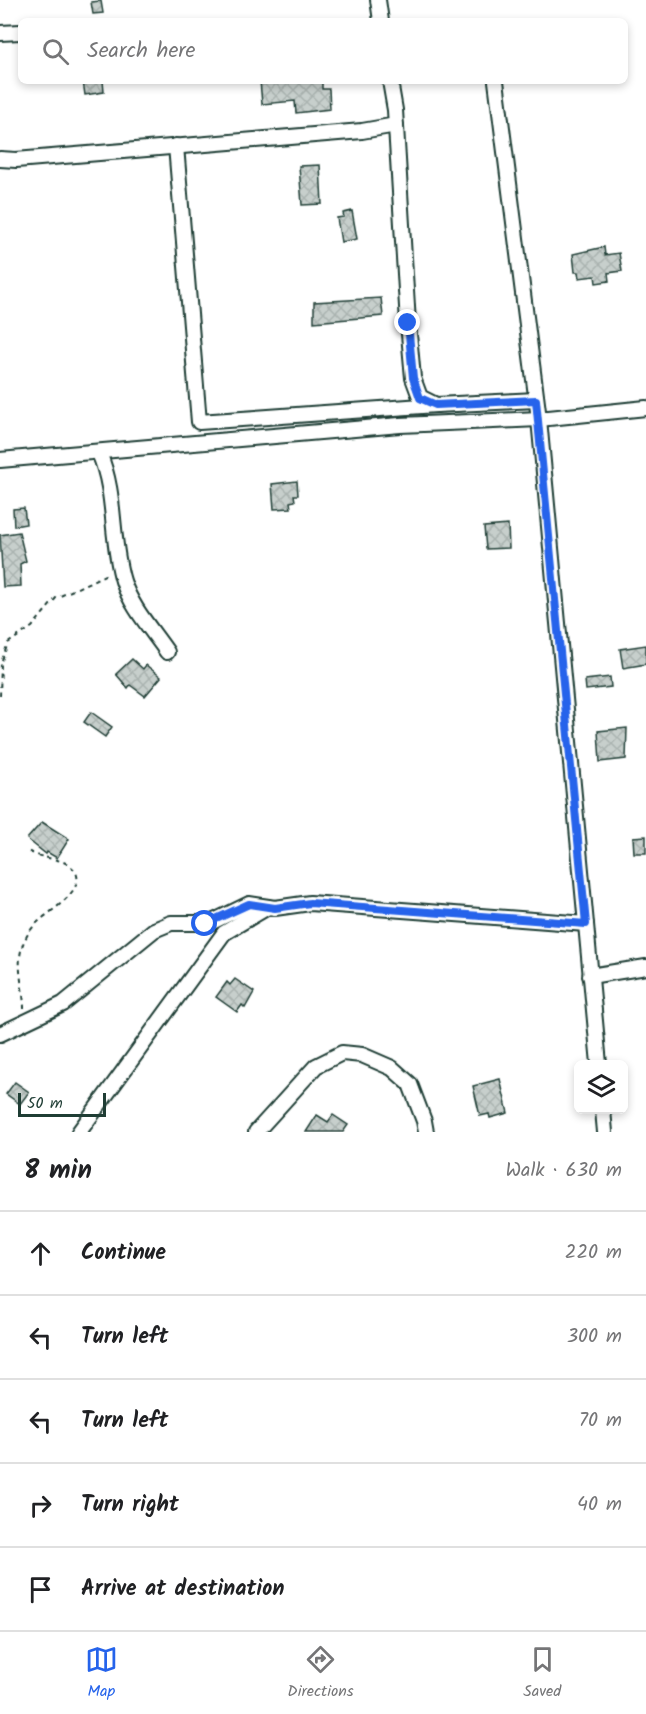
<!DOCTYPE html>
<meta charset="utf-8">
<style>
body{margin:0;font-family:Kalam,sans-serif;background:#f2f2f2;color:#202124}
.controls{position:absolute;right:18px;bottom:18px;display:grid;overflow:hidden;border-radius:9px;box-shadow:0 3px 9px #0003}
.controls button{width:54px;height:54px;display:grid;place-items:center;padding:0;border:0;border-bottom:2px solid #e0e0e0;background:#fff;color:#202124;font:30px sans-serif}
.scale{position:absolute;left:18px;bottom:15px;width:88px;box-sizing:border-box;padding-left:6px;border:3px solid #1f3d34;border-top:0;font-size:16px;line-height:21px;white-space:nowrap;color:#1f3d34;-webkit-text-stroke:4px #fff;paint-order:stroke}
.stop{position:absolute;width:18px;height:18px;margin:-14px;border:4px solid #2563eb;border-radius:50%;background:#fff}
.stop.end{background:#2563eb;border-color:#fff;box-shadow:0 2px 6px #0008}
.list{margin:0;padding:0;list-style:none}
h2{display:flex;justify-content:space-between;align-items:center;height:78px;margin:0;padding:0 24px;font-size:26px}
h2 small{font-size:20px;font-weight:400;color:#757577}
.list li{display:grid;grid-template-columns:39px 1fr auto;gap:18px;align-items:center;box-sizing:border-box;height:84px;padding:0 24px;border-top:2px solid #e0e0e0}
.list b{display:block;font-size:22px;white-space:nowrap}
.list em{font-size:20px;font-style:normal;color:#757577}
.icon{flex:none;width:33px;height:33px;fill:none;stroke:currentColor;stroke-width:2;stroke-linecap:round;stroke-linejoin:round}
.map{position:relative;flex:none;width:646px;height:1132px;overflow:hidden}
.search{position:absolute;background:#fff;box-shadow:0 3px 9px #0003;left:18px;right:18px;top:18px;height:66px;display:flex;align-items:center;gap:15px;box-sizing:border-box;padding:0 21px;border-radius:9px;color:#757577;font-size:22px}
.sheet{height:498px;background:#fff}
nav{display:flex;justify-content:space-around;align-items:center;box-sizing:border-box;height:84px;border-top:2px solid #e0e0e0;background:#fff;font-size:16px;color:#757577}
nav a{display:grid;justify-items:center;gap:3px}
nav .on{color:#2563eb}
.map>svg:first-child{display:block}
.building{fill:url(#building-cross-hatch);stroke:#1f3d34;stroke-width:1.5}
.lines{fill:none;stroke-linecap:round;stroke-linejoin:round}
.minor-casing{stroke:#1f3d34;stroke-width:18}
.path{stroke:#1f3d34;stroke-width:2;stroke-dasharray:4.5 4.5;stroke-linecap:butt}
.minor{stroke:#fff;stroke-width:14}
.route{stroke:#2563eb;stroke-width:8}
</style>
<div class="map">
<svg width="646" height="1132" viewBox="0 0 646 1132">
<defs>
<pattern id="building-cross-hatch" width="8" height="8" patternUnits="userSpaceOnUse" patternTransform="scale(1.5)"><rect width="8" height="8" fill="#c7cfcc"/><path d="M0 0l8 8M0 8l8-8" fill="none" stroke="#aab3b0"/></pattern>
</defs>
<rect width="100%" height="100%" fill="#fff"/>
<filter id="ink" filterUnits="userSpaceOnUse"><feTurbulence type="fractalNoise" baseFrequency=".0167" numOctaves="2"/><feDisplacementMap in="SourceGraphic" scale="12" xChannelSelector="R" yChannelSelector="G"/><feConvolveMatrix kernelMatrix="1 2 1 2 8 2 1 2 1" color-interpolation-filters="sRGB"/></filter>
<g filter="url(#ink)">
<g class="building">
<path d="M 101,1 L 103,13 L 93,14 L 91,2 Z"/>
<path d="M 83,81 L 103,81 L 104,92 L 85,95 Z"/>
<path d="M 260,81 L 322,81 L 322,89 L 329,89 L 330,109 L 296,113 L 295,101 L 262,104 Z"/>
<path d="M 320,165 L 322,204 L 302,205 L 299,166 Z"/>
<path d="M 352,211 L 357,239 L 341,242 L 337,218 L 344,217 L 343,213 Z"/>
<path d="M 604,247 L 605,255 L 619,253 L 622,271 L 608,273 L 609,281 L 596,283 L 595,276 L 579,278 L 578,272 L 575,272 L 573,254 Z"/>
<path d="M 381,298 L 383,316 L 314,322 L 314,302 Z"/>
<path d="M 297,481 L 298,495 L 294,495 L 295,501 L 290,502 L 291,508 L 274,509 L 272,484 Z"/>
<path d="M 24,508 L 26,524 L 14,526 L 13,509 Z"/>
<path d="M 508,525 L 509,548 L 486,549 L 484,527 Z"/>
<path d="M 19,532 L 26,561 L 20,564 L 21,586 L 3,587 L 0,535 Z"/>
<path d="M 646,645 L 646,664 L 623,668 L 620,649 Z"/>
<path d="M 132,659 L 143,669 L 146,665 L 161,677 L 145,696 L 130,685 L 128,688 L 116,674 Z"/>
<path d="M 610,677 L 611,687 L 586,690 L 585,680 Z"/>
<path d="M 91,712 L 112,727 L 105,737 L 84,722 Z"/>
<path d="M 627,728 L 626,759 L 600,762 L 598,731 Z"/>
<path d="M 42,822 L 69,839 L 57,858 L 47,852 L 46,854 L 27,839 Z"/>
<path d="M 646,836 L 646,853 L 634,853 L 633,837 Z"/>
<path d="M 235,979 L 254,992 L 245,1008 L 242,1005 L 237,1012 L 216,997 L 227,982 L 230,985 Z"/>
<path d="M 500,1079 L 508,1113 L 490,1118 L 489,1114 L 480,1116 L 473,1086 Z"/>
<path d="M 15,1082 L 29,1092 L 20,1104 L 6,1094 Z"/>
<path d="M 317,1115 L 328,1122 L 333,1115 L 348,1125 L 343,1132 L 306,1132 Z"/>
</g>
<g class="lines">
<defs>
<g id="minor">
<path d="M 378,0 L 381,21"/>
<path d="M 0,33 L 21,32"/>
<path d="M 390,81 L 395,110 L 408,323 L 413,378 L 420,397 L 436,405 L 536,400"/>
<path d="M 496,81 L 539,419 L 599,1064"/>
<path d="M 176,146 L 199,422 L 436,405"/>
<path d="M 0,159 L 16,160 L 362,131 L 396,125"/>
<path d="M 99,453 C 117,494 110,539 123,581 C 131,607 152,630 167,652"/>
<path d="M 0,460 L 400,425 L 539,419 L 646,408"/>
<path d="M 590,976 L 646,967"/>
<path d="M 0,1034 L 63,1004 L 154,930 L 171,923 L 210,923 L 249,904 L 275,908 L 310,903 L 586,924"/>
<path d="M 603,1110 L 605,1132"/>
<path d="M 79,1132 L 224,933 L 268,907"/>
<path d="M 256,1132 L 316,1066 L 342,1053 L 362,1055 L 392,1068 L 410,1084 L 424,1121 L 426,1132"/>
</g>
</defs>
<use href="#minor" class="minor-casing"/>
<g class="path">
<path d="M 0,696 L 1,663 L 8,643 L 32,627 L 56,598 L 109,573"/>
<path d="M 24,1009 C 24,988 15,965 23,944 C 26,936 32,927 39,921 C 50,911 96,884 69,865 C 60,858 40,859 26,850"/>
</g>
<use href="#minor" class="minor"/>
</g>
</g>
<g class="lines" filter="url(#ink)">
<path class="route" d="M 205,924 L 249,904 L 275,908 L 310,903 L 586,924 L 536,400 L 436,405 L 420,398 L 413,378 L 408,323"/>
</g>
</svg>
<div class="controls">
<button><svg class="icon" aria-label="layers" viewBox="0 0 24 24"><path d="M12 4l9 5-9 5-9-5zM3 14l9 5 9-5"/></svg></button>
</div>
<div class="scale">50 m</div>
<div class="stop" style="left:205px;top:924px"></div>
<div class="stop end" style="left:408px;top:323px"></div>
<div class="search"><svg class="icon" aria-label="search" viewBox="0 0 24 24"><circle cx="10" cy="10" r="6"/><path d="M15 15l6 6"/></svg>Search here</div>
</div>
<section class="sheet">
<h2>8 min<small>Walk · 630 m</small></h2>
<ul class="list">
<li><svg class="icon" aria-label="ahead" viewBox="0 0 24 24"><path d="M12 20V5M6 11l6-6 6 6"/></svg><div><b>Continue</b></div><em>220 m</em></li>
<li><svg class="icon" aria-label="left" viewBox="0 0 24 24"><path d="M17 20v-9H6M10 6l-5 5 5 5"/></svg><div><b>Turn left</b></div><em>300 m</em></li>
<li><svg class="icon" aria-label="left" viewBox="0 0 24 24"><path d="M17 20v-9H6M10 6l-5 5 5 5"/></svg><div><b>Turn left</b></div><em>70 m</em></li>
<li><svg class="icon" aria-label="right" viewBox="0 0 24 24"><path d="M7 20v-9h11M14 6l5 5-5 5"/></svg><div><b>Turn right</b></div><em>40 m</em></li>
<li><svg class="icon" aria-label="arrive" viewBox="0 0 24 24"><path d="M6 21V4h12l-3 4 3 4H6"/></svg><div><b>Arrive at destination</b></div></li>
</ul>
</section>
<nav>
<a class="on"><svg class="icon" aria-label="map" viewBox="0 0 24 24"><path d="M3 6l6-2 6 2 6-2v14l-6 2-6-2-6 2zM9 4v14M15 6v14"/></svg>Map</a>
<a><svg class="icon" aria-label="directions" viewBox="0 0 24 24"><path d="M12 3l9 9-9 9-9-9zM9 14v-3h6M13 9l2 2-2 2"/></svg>Directions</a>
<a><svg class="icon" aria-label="saved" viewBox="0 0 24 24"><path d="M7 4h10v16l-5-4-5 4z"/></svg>Saved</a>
</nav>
